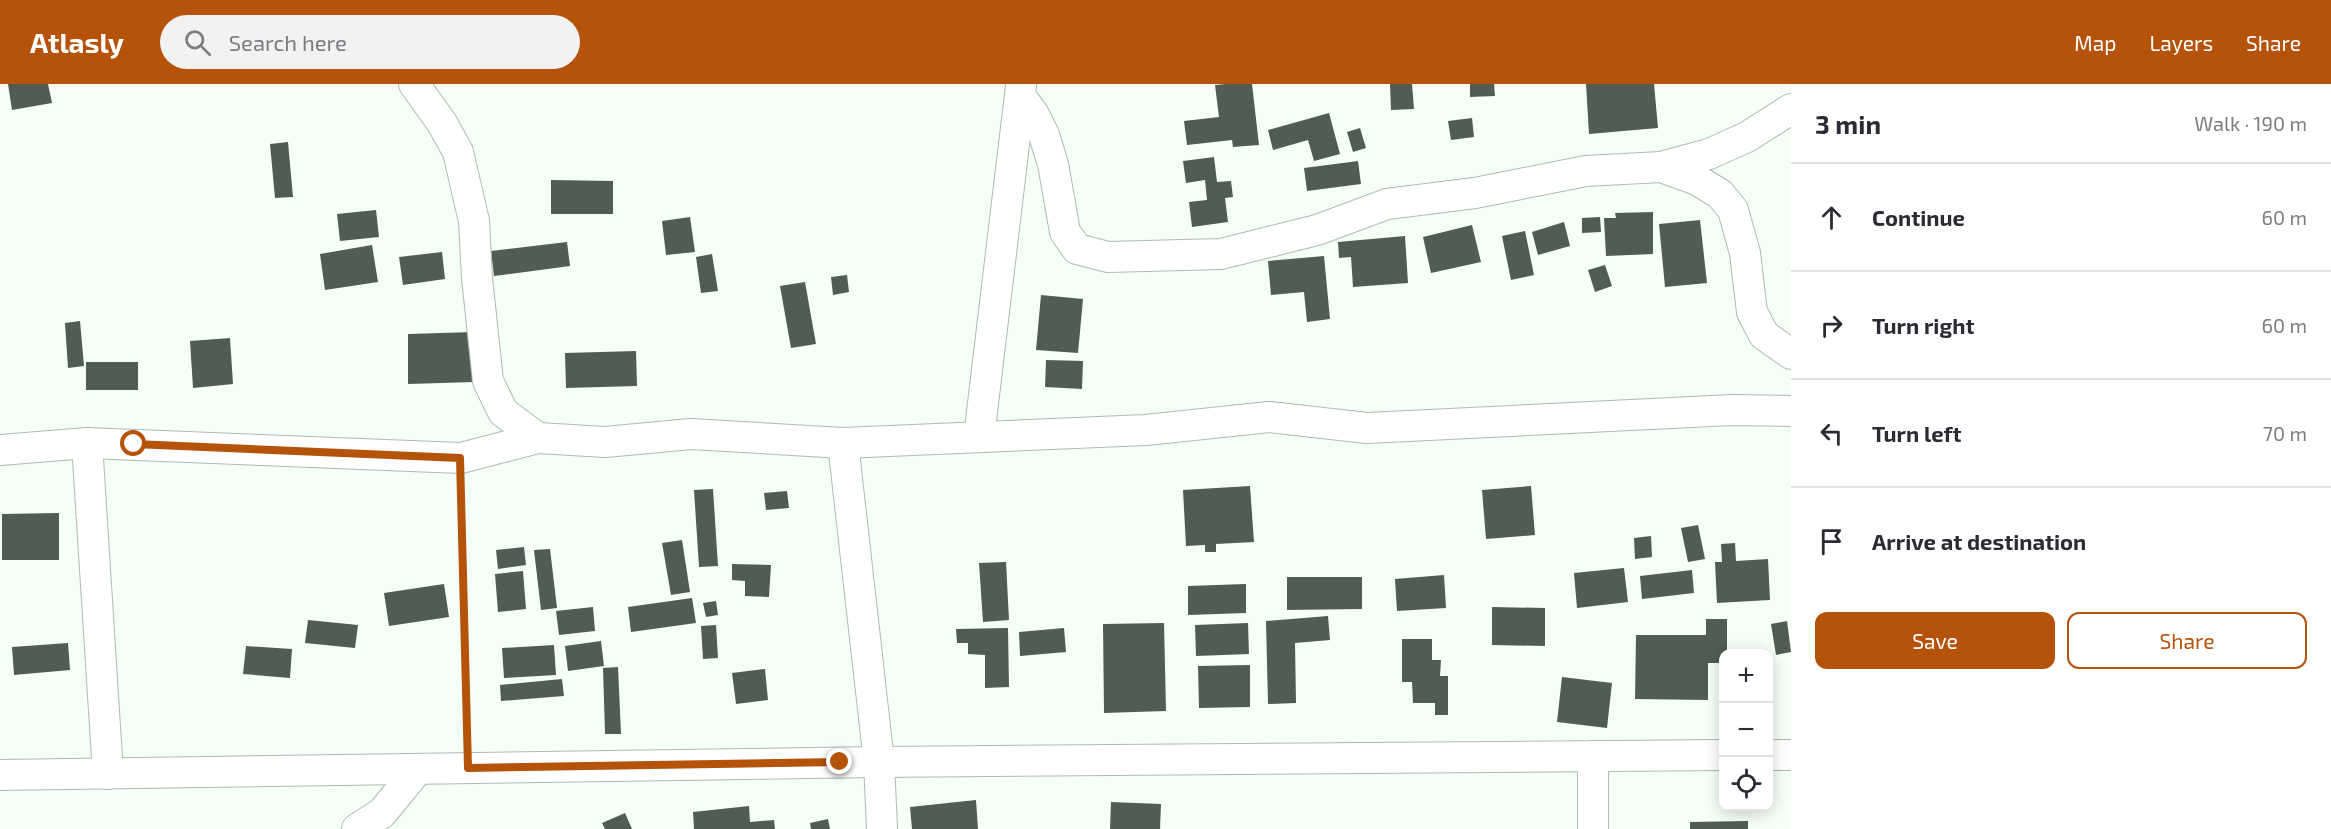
<!DOCTYPE html>
<meta charset="utf-8">
<style>
body{margin:0;font-family:"Exo 2",sans-serif;background:#f2f2f3;color:#2b2b33}
.controls{position:absolute;right:18px;bottom:18px;display:grid;overflow:hidden;border-radius:12px;box-shadow:0 3px 15px #0003}
.controls button{width:54px;height:54px;display:grid;place-items:center;padding:0;border:0;border-bottom:2px solid #e1e1e2;background:#fff;color:#2b2b33;font:30px sans-serif}
.stop{position:absolute;width:18px;height:18px;margin:-14px;border:4px solid #b45309;border-radius:50%;background:#fff}
.stop.end{background:#b45309;border-color:#fff;box-shadow:0 2px 6px #0008}
.list{margin:0;padding:0;list-style:none}
h2{display:flex;justify-content:space-between;align-items:center;height:78px;margin:0;padding:0 24px;font-size:26px}
h2 small{font-size:20px;font-weight:400;color:#7c7c81}
.list li{display:grid;grid-template-columns:39px 1fr auto;gap:18px;align-items:center;box-sizing:border-box;height:108px;padding:0 24px;border-top:2px solid #e1e1e2}
.list b{display:block;font-size:22px;white-space:nowrap}
.list em{font-size:20px;font-style:normal;color:#7c7c81}
.actions{display:flex;gap:12px;padding:18px 24px}
.actions a{flex:1;padding:14px 0;border:2px solid #b45309;border-radius:12px;text-align:center;font-size:21px;color:#b45309}
.actions .main{background:#b45309;color:#fff}
.icon{flex:none;width:33px;height:33px;fill:none;stroke:currentColor;stroke-width:2;stroke-linecap:round;stroke-linejoin:round}
.map{position:relative;flex:none;width:1791px;height:745px;overflow:hidden}
header{display:flex;align-items:center;gap:36px;box-sizing:border-box;height:84px;padding:0 30px;background:#b45309;color:#fff}
header strong{font-size:28px}
nav{display:flex;gap:33px;margin-inline-start:auto;font-size:21px}
.search{width:420px;height:54px;background:#f2f2f3;display:flex;align-items:center;gap:15px;box-sizing:border-box;padding:0 21px;border-radius:33px;color:#7c7c81;font-size:22px}
main{display:flex}
aside{flex:1;background:#fff}
.map>svg:first-child{display:block}
.building{fill:#4f5d53}
.lines{fill:none;stroke-linecap:round;stroke-linejoin:round}
.minor-casing{stroke:#acbcb1;stroke-width:32}
.path{stroke:#78807a;stroke-width:4;stroke-dasharray:3 3;stroke-linecap:butt}
.minor{stroke:#fff;stroke-width:30}
.route{stroke:#b45309;stroke-width:8}
</style>
<header>
<strong>Atlasly</strong>
<div class="search"><svg class="icon" aria-label="search" viewBox="0 0 24 24"><circle cx="10" cy="10" r="6"/><path d="M15 15l6 6"/></svg>Search here</div>
<nav><a>Map</a><a>Layers</a><a>Share</a></nav>
</header>
<main>
<div class="map">
<svg width="1791" height="745" viewBox="0 0 1791 745">
<rect width="100%" height="100%" fill="#f4fff7"/>
<g class="building">
<path d="M 8,0 L 48,0 L 52,19 L 12,26 Z"/>
<path d="M 1226,0 L 1252,0 L 1259,61 L 1233,63 L 1232,56 L 1187,61 L 1184,37 L 1219,33 L 1215,1 Z"/>
<path d="M 1390,0 L 1412,0 L 1414,25 L 1391,26 Z"/>
<path d="M 1470,0 L 1494,0 L 1495,12 L 1470,13 Z"/>
<path d="M 1586,0 L 1654,0 L 1658,44 L 1589,50 Z"/>
<path d="M 1329,29 L 1340,70 L 1314,77 L 1308,56 L 1273,66 L 1268,46 Z"/>
<path d="M 1472,34 L 1474,53 L 1451,56 L 1448,37 Z"/>
<path d="M 1360,44 L 1366,64 L 1353,68 L 1347,48 Z"/>
<path d="M 288,58 L 293,113 L 275,114 L 270,60 Z"/>
<path d="M 1214,73 L 1217,98 L 1231,97 L 1233,113 L 1225,114 L 1228,138 L 1192,143 L 1189,118 L 1207,116 L 1205,96 L 1186,99 L 1183,77 Z"/>
<path d="M 1358,77 L 1361,100 L 1307,107 L 1304,84 Z"/>
<path d="M 551,96 L 613,97 L 613,130 L 551,130 Z"/>
<path d="M 376,126 L 379,153 L 340,157 L 337,130 Z"/>
<path d="M 1653,128 L 1653,170 L 1606,172 L 1604,134 L 1616,134 L 1615,129 Z"/>
<path d="M 690,133 L 695,168 L 666,171 L 662,137 Z"/>
<path d="M 1600,133 L 1601,148 L 1582,149 L 1582,134 Z"/>
<path d="M 1700,136 L 1707,199 L 1665,203 L 1659,140 Z"/>
<path d="M 1564,138 L 1570,162 L 1538,171 L 1532,148 Z"/>
<path d="M 1472,141 L 1481,178 L 1431,189 L 1423,153 Z"/>
<path d="M 1525,147 L 1534,191 L 1511,196 L 1502,152 Z"/>
<path d="M 1405,152 L 1408,199 L 1353,203 L 1351,173 L 1339,174 L 1338,158 Z"/>
<path d="M 567,158 L 570,182 L 494,192 L 491,167 Z"/>
<path d="M 372,161 L 378,198 L 325,206 L 320,170 Z"/>
<path d="M 442,168 L 445,195 L 403,201 L 399,173 Z"/>
<path d="M 712,170 L 718,207 L 701,209 L 696,173 Z"/>
<path d="M 1324,172 L 1330,235 L 1307,238 L 1304,208 L 1271,211 L 1268,177 Z"/>
<path d="M 1605,181 L 1612,202 L 1595,208 L 1588,186 Z"/>
<path d="M 847,191 L 849,208 L 833,211 L 831,193 Z"/>
<path d="M 805,198 L 816,260 L 791,264 L 780,202 Z"/>
<path d="M 1041,211 L 1083,215 L 1078,269 L 1036,266 Z"/>
<path d="M 80,237 L 84,282 L 68,284 L 65,239 Z"/>
<path d="M 474,248 L 475,298 L 408,300 L 408,250 Z"/>
<path d="M 230,254 L 233,300 L 193,304 L 190,257 Z"/>
<path d="M 636,267 L 637,302 L 566,304 L 565,269 Z"/>
<path d="M 1046,276 L 1083,277 L 1082,305 L 1045,303 Z"/>
<rect x="86" y="278" width="52" height="28"/>
<path d="M 1250,402 L 1254,458 L 1216,460 L 1216,468 L 1205,468 L 1205,461 L 1186,462 L 1183,406 Z"/>
<path d="M 1531,402 L 1535,451 L 1486,455 L 1482,406 Z"/>
<path d="M 713,405 L 718,482 L 699,483 L 694,406 Z"/>
<path d="M 787,407 L 789,424 L 766,426 L 764,409 Z"/>
<path d="M 59,429 L 59,476 L 2,476 L 2,430 Z"/>
<path d="M 1698,441 L 1705,475 L 1688,478 L 1681,444 Z"/>
<path d="M 1651,452 L 1652,473 L 1635,475 L 1634,454 Z"/>
<path d="M 682,456 L 690,508 L 671,511 L 662,459 Z"/>
<path d="M 1735,459 L 1736,477 L 1768,475 L 1770,516 L 1717,519 L 1715,478 L 1722,478 L 1721,460 Z"/>
<path d="M 524,463 L 526,481 L 498,485 L 496,466 Z"/>
<path d="M 550,465 L 557,524 L 541,526 L 534,466 Z"/>
<path d="M 1006,478 L 1009,536 L 983,538 L 979,479 Z"/>
<path d="M 732,480 L 771,481 L 769,513 L 745,512 L 745,497 L 732,496 Z"/>
<path d="M 1624,484 L 1628,518 L 1577,524 L 1574,489 Z"/>
<path d="M 1692,486 L 1694,509 L 1642,515 L 1640,492 Z"/>
<path d="M 523,487 L 526,525 L 498,528 L 495,490 Z"/>
<path d="M 1444,491 L 1446,524 L 1397,527 L 1395,495 Z"/>
<path d="M 1287,493 L 1362,493 L 1362,525 L 1287,526 Z"/>
<path d="M 444,500 L 449,533 L 389,542 L 384,509 Z"/>
<path d="M 1246,500 L 1246,529 L 1188,531 L 1188,502 Z"/>
<path d="M 692,514 L 696,539 L 631,548 L 628,523 Z"/>
<path d="M 716,517 L 718,531 L 706,533 L 703,519 Z"/>
<path d="M 593,523 L 595,547 L 559,551 L 556,527 Z"/>
<path d="M 1492,523 L 1545,524 L 1545,562 L 1492,561 Z"/>
<path d="M 1328,532 L 1330,556 L 1295,559 L 1296,619 L 1268,620 L 1266,537 Z"/>
<path d="M 1706,535 L 1727,535 L 1727,570 L 1724,570 L 1724,579 L 1708,579 L 1708,616 L 1635,615 L 1636,551 L 1706,551 Z"/>
<path d="M 308,536 L 358,541 L 355,564 L 305,559 Z"/>
<path d="M 1787,537 L 1791,568 L 1776,571 L 1771,540 Z"/>
<path d="M 1164,539 L 1166,627 L 1104,629 L 1103,540 Z"/>
<path d="M 1248,539 L 1249,570 L 1196,572 L 1195,541 Z"/>
<path d="M 716,541 L 718,574 L 703,575 L 701,542 Z"/>
<path d="M 1008,544 L 1009,603 L 985,604 L 985,571 L 968,570 L 968,559 L 957,559 L 956,545 Z"/>
<path d="M 1064,544 L 1066,568 L 1020,572 L 1019,548 Z"/>
<path d="M 1402,555 L 1432,555 L 1432,576 L 1441,576 L 1440,592 L 1448,592 L 1448,631 L 1435,631 L 1435,619 L 1413,619 L 1412,598 L 1402,598 Z"/>
<path d="M 601,557 L 604,582 L 568,587 L 565,562 Z"/>
<path d="M 68,559 L 70,586 L 14,591 L 12,563 Z"/>
<path d="M 554,561 L 556,591 L 504,594 L 502,564 Z"/>
<path d="M 246,562 L 292,565 L 290,594 L 243,590 Z"/>
<path d="M 1250,581 L 1250,623 L 1199,624 L 1198,582 Z"/>
<path d="M 618,583 L 621,650 L 605,650 L 603,584 Z"/>
<path d="M 765,585 L 768,616 L 736,620 L 732,589 Z"/>
<path d="M 1562,593 L 1612,599 L 1607,644 L 1557,638 Z"/>
<path d="M 562,595 L 564,612 L 501,617 L 500,601 Z"/>
<path d="M 976,716 L 978,745 L 912,745 L 910,723 Z"/>
<path d="M 1111,718 L 1161,720 L 1160,745 L 1110,745 Z"/>
<path d="M 749,722 L 750,738 L 774,736 L 775,745 L 694,745 L 693,728 Z"/>
<path d="M 625,729 L 632,745 L 605,745 L 602,739 Z"/>
<path d="M 828,735 L 830,745 L 811,745 L 810,739 Z"/>
<path d="M 1748,737 L 1748,745 L 1690,745 L 1690,738 Z"/>
</g>
<g class="lines">
<defs>
<g id="minor">
<path d="M 414,0 L 442,39 L 458,68 L 474,137 L 477,194 L 488,297 L 503,328 L 538,354"/>
<path d="M 1020,12 L 1033,29 L 1044,51 L 1053,80 L 1065,148 L 1077,165 L 1108,173 L 1221,170 L 1317,146 L 1387,120 L 1475,109 L 1586,87 L 1661,83 L 1709,70 L 1747,53 L 1791,25"/>
<path d="M 1661,83 L 1697,96 L 1720,110 L 1733,126 L 1745,169 L 1752,228 L 1764,251 L 1791,270"/>
<path d="M 979,353 L 1021,2"/>
<path d="M 87,359 L 108,690"/>
<path d="M 843,359 L 879,678 L 882,745"/>
<path d="M 0,366 L 87,359 L 461,374 L 538,354 L 605,358 L 691,350 L 843,359 L 1146,346 L 1269,333 L 1367,344 L 1732,326 L 1791,327"/>
<path d="M 1768,671 L 1791,671"/>
<path d="M 1593,672 L 1593,745"/>
<path d="M 0,691 L 879,678 L 1724,671"/>
<path d="M 357,745 L 382,729 L 418,685"/>
</g>
</defs>
<use href="#minor" class="minor-casing"/>
<path class="path" d="M 461,408 L 467,652"/>
<use href="#minor" class="minor"/>
</g>
<g class="lines">
<path class="route" d="M 134,360 L 460,374 L 468,684 L 840,678"/>
</g>
</svg>
<div class="controls">
<button>+</button>
<button>−</button>
<button><svg class="icon" aria-label="locate" viewBox="0 0 24 24"><circle cx="12" cy="12" r="6"/><path d="M12 2v4M12 18v4M2 12h4M18 12h4"/></svg></button>
</div>
<div class="stop" style="left:134px;top:360px"></div>
<div class="stop end" style="left:840px;top:678px"></div>
</div>
<aside>
<h2>3 min<small>Walk · 190 m</small></h2>
<ul class="list">
<li><svg class="icon" aria-label="ahead" viewBox="0 0 24 24"><path d="M12 20V5M6 11l6-6 6 6"/></svg><div><b>Continue</b></div><em>60 m</em></li>
<li><svg class="icon" aria-label="right" viewBox="0 0 24 24"><path d="M7 20v-9h11M14 6l5 5-5 5"/></svg><div><b>Turn right</b></div><em>60 m</em></li>
<li><svg class="icon" aria-label="left" viewBox="0 0 24 24"><path d="M17 20v-9H6M10 6l-5 5 5 5"/></svg><div><b>Turn left</b></div><em>70 m</em></li>
<li><svg class="icon" aria-label="arrive" viewBox="0 0 24 24"><path d="M6 21V4h12l-3 4 3 4H6"/></svg><div><b>Arrive at destination</b></div></li>
</ul>
<div class="actions"><a class="main">Save</a><a>Share</a></div>
</aside>
</main>
